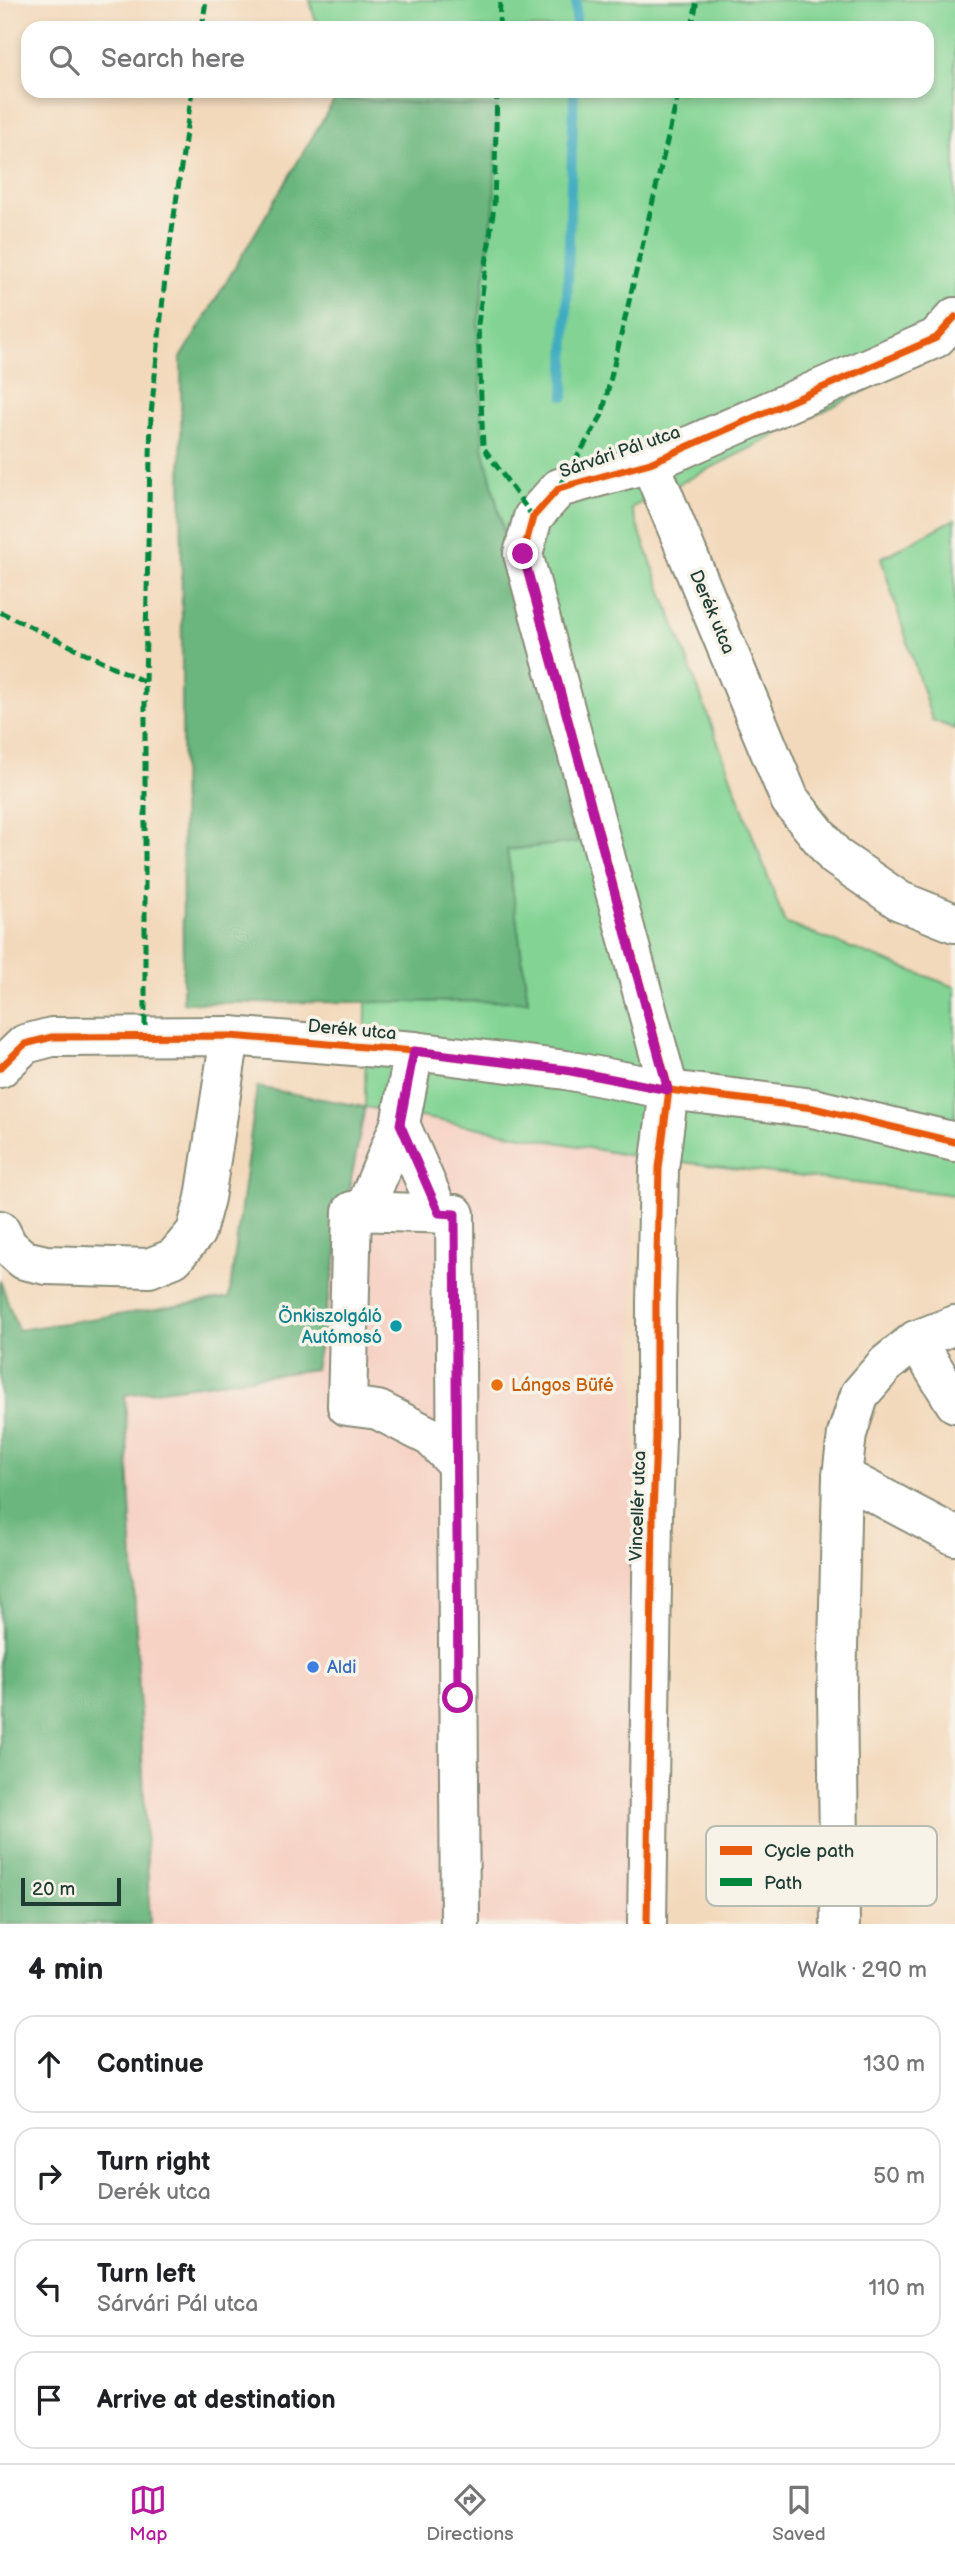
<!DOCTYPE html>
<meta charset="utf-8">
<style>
body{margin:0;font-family:"Balsamiq Sans",sans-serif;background:#f2f2f2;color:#202124}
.scale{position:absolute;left:21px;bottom:18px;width:100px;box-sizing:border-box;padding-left:7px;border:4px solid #1f3d34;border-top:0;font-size:19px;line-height:24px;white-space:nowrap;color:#1f3d34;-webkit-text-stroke:5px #f7f3e8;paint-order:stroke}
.stop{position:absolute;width:21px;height:21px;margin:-16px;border:5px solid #b5179e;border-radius:50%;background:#fff}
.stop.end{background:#b5179e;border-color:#fff;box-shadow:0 2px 7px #0008}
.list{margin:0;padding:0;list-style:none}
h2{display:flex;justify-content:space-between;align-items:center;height:91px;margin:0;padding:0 28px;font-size:30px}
h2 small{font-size:23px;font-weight:400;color:#757577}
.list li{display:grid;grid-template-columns:46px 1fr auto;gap:21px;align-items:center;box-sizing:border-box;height:98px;margin:0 14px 14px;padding:0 14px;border:2px solid #e0e0e0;border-radius:21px}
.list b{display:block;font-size:26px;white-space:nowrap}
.list p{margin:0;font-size:23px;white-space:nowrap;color:#757577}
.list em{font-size:23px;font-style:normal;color:#757577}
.icon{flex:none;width:38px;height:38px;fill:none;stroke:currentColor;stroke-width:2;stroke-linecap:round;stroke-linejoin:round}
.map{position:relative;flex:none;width:955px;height:1924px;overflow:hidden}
.search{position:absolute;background:#fff;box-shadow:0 4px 10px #0003;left:21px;right:21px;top:21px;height:77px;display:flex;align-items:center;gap:18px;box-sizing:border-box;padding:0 24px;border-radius:21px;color:#757577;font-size:26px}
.sheet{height:539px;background:#fff}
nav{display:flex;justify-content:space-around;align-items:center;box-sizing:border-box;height:98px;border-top:2px solid #e0e0e0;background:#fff;font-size:19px;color:#757577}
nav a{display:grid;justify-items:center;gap:4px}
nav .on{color:#b5179e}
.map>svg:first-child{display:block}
.built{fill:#f6d2c4}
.green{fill:#83d494;stroke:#518864;stroke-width:2}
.forest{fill:#6ab67e;stroke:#447a59;stroke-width:2}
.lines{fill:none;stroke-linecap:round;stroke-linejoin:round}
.stream{stroke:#41acc0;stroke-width:10}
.minor-casing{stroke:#898b78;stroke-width:42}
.minor{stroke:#fff;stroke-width:38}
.quiet{stroke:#00873e;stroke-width:5;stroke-dasharray:10 5;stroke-linecap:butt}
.cycleway-casing{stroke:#f7f3e8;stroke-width:11}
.cycleway{stroke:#e8590c;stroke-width:7}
.route{stroke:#b5179e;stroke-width:9}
.culture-dot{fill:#0f9aa8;stroke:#f7f3e8;stroke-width:2.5}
.food-dot{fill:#e8710a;stroke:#f7f3e8;stroke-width:2.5}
.shop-dot{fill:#3f7fe0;stroke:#f7f3e8;stroke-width:2.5}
.labels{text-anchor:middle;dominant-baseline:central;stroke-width:7;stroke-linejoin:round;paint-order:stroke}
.street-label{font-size:18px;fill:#1f3d34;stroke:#f7f3e8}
.culture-label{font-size:18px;fill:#0d838f;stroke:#f7f3e8;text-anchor:end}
.food-label{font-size:18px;fill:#c56008;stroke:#f7f3e8;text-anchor:start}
.shop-label{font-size:18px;fill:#366cbe;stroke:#f7f3e8;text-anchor:start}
.key{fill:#f7f3e8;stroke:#b6bcb2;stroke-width:2}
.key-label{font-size:19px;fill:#1f3d34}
</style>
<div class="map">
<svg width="955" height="1924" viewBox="0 0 955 1924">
<rect width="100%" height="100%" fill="#f7f3e8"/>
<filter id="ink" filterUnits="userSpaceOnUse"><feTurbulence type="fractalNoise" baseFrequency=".0143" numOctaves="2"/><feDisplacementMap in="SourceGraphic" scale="14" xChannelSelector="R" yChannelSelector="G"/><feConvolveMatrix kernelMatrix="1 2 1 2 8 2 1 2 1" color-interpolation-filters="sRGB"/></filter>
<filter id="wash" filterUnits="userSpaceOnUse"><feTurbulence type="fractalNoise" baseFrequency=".00686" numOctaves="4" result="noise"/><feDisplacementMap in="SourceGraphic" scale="28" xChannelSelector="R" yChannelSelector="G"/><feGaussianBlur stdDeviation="1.57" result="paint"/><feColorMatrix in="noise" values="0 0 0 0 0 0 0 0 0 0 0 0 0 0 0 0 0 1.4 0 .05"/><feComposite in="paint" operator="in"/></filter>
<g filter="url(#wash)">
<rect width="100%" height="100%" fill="#f3d9bc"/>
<path class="built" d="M 365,1107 L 632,1156 L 640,1924 L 150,1924 L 125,1395 L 315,1369 Z"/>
<g class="green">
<path d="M 310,0 L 955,0 L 955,345 L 631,508 L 785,923 L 955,987 L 955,1195 L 632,1156 L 365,1107 L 366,1002 L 528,1001 L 507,850 L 579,842 L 483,447 L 478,324 L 494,206 L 497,108 L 335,99 L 333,91 L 927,91 L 927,28 L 317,28 Z"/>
<path d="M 955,519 L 955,729 L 932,720 L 881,558 Z"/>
</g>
<g class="forest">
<path d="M 335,99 L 497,107 L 494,206 L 478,324 L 483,447 L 579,842 L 507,850 L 528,1001 L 183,1003 L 181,358 Z"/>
<path d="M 257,1087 L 365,1107 L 315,1369 L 125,1395 L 150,1924 L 0,1924 L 0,1280 L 18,1330 L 229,1298 Z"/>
</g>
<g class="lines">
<g class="stream">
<path d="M 576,28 L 576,0"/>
<path d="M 564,396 L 574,91"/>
</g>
</g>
</g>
<g filter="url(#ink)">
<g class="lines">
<defs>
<g id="minor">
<path d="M 650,463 L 790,800 L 836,857 L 900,901 L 955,923"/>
<path d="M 414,1051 L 400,1124 L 439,1213"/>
<path d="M 0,1068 L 25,1044 L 52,1037 L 230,1036 L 414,1051 L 566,1070 L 669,1090 L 813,1108 L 955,1142"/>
<path d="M 364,1211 L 400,1124"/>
<path d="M 0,1230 L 8,1246 L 24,1260 L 46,1265 L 149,1268 L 174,1258 L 196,1232 L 205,1198 L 230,1036"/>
<path d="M 916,1340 L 955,1403"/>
<path d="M 457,1464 L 431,1437 L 378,1410 L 347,1406 L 352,1211 L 455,1214 L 460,1924"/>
<path d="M 842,1476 L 955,1536"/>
<path d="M 647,1924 L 653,1513 L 656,1439 L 656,1303 L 659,1168 L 669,1090 L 523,554 L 533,517 L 559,488 L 650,463 L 936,338 L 955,317"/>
<path d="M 840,1924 L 837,1691 L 842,1476 L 847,1434 L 860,1394 L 886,1364 L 916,1340 L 955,1325"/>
</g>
</defs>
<use href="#minor" class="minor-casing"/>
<use href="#minor" class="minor"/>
<g class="quiet">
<path d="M 202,28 L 206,0"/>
<path d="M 499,28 L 500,0"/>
<path d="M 692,28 L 697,0"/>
<path d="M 497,91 L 494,206 L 478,324 L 483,447 L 533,517"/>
<path d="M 559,488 L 602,415 L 679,91"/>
<path d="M 0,612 L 145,682 L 145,1037"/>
<path d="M 145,682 L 151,414 L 165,279 L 192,91"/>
</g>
<defs>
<g id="cycleway">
<path d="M 0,1068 L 25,1044 L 52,1037 L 230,1036 L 414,1051 L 566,1070 L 669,1090 L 813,1108 L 955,1142"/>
<path d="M 647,1924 L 653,1513 L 656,1439 L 656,1303 L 659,1168 L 669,1090 L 523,554 L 533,517 L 559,488 L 650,463 L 936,338 L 955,317"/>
</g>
</defs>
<use href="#cycleway" class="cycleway-casing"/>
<use href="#cycleway" class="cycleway"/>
</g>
</g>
<g class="lines" filter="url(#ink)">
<path class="route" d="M 458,1698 L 455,1214 L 439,1213 L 400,1124 L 414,1051 L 566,1070 L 668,1090 L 523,554"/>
</g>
<circle class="culture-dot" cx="396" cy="1326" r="7"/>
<circle class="food-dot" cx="497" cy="1385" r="7"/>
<circle class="shop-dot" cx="313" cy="1667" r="7"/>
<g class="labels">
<g class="street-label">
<text transform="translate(620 452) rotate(-19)">Sárvári Pál utca</text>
<text transform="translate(712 612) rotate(67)">Derék utca</text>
<text transform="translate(352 1030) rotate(5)">Derék utca</text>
<text transform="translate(638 1506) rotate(-88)">Vincellér utca</text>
</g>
<g class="culture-label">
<text x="382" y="1316">Önkiszolgáló<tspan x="382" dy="21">Autómosó</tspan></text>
</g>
<g class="food-label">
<text x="511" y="1385">Lángos Büfé</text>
</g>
<g class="shop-label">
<text x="327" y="1667">Aldi</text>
</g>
</g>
<rect x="706" y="1826" width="231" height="80" rx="10" class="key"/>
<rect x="720" y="1846" width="32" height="9" fill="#e8590c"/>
<rect x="720" y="1878" width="32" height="8" fill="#00873e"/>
<g class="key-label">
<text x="764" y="1857">Cycle path</text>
<text x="764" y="1889">Path</text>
</g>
</svg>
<div class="scale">20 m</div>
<div class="stop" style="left:458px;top:1698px"></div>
<div class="stop end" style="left:523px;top:554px"></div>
<div class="search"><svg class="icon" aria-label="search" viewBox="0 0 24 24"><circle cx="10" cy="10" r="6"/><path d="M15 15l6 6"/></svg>Search here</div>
</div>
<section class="sheet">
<h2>4 min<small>Walk · 290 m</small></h2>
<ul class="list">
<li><svg class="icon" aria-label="ahead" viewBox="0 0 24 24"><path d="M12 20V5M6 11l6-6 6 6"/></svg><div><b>Continue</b></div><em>130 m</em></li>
<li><svg class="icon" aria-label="right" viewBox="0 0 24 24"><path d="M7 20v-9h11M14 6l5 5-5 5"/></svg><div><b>Turn right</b><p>Derék utca</p></div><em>50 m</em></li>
<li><svg class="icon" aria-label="left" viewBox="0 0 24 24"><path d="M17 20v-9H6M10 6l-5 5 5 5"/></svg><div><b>Turn left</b><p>Sárvári Pál utca</p></div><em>110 m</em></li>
<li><svg class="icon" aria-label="arrive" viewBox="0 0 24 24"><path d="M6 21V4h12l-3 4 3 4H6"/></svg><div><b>Arrive at destination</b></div></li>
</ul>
</section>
<nav>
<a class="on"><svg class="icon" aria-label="map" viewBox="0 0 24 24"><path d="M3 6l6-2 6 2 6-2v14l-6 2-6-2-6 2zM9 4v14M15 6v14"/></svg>Map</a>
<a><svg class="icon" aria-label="directions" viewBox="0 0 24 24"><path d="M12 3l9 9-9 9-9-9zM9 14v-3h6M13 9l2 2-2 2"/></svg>Directions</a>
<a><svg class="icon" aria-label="saved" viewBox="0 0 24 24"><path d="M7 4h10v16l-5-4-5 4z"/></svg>Saved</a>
</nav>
